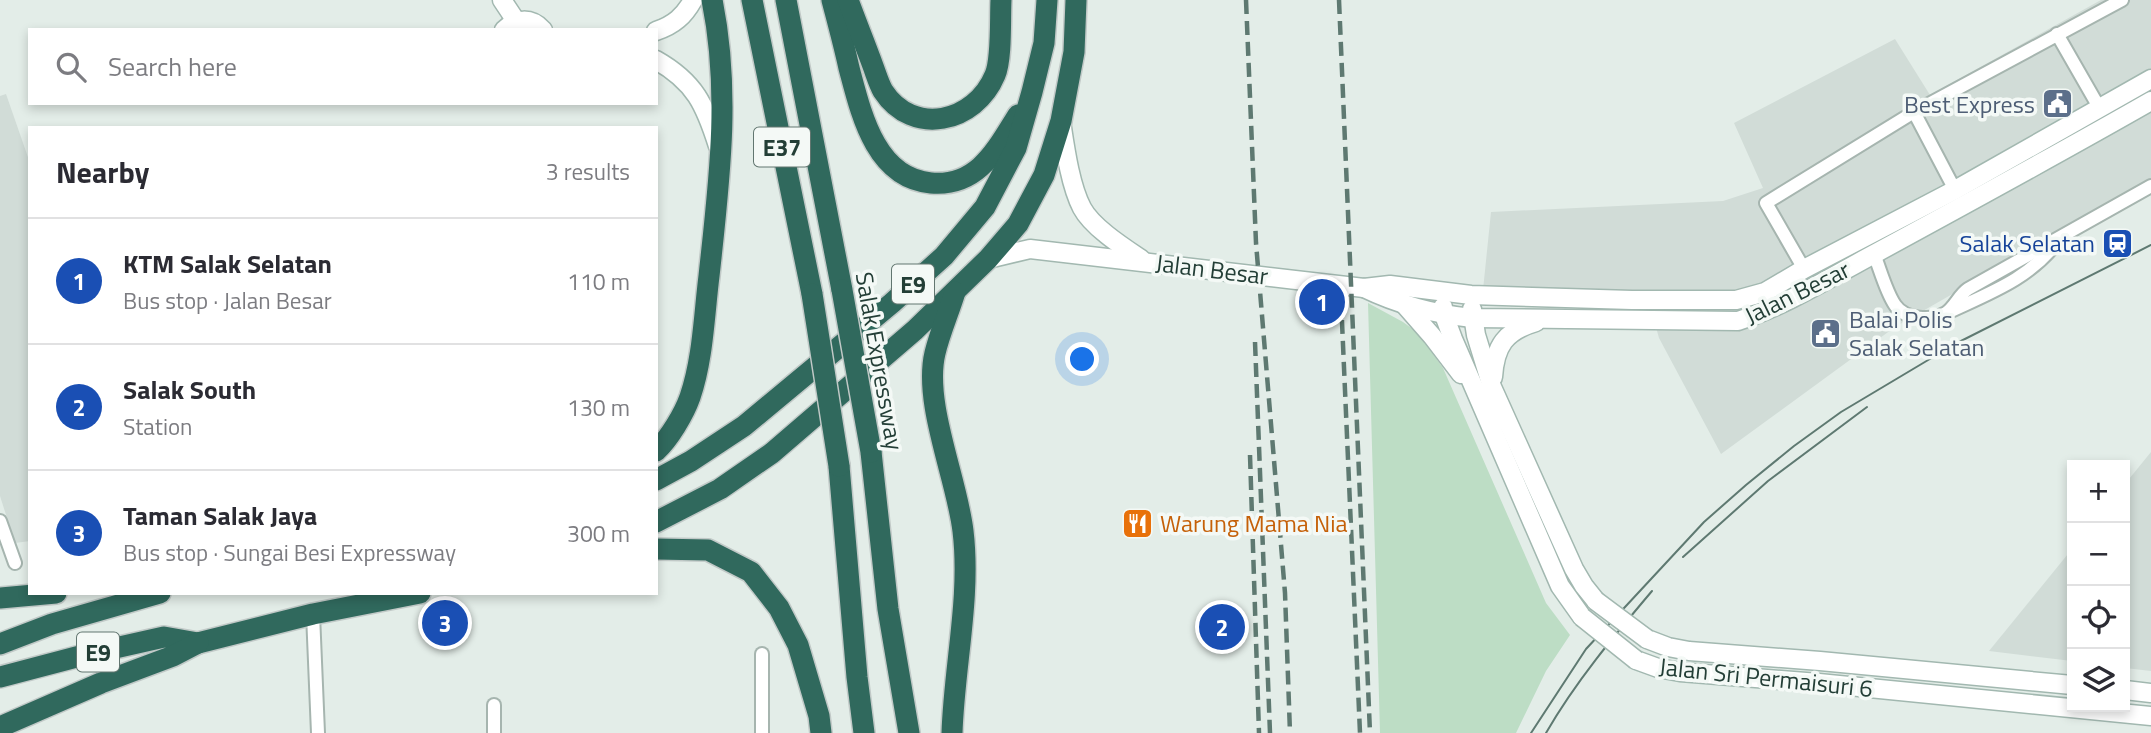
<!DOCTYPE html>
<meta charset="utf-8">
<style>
body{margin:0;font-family:"Titillium Web",sans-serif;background:#f7f7f7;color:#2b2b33}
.controls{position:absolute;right:21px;bottom:21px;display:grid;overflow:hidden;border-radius:0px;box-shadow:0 4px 10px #0003}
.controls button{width:63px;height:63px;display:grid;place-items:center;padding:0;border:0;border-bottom:2px solid #e1e1e2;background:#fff;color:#2b2b33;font:35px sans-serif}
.you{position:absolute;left:1083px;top:360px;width:24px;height:24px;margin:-18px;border:5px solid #fff;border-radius:50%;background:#1a73e8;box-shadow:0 0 0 10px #1a73e833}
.badge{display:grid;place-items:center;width:46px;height:46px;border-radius:50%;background:#2563eb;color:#fff;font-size:23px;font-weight:700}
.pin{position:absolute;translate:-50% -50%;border:4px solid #fff;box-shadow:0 2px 7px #0006}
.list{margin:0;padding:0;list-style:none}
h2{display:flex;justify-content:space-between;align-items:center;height:91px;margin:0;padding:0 28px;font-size:30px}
h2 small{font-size:23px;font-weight:400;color:#7c7c81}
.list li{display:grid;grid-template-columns:46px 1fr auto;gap:21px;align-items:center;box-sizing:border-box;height:126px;padding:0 28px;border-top:2px solid #e1e1e2}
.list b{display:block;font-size:26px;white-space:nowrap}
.list p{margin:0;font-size:23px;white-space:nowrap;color:#7c7c81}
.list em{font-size:23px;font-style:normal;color:#7c7c81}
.icon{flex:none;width:38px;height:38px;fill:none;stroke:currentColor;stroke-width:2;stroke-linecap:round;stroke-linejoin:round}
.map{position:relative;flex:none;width:2151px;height:733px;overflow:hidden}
.search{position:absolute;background:#fff;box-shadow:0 4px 10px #0003;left:28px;top:28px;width:630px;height:77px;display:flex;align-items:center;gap:18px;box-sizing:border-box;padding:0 24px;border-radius:0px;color:#7c7c81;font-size:26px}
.panel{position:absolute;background:#fff;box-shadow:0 4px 10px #0003;left:28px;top:126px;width:630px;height:469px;border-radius:0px}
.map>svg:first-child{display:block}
.built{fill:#d1dcd7}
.green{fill:#bdddc5}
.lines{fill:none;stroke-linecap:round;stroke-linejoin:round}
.street-casing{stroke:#a6b5af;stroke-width:16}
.secondary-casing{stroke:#a2b8b0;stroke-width:21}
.highway-casing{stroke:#c1c9c7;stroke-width:24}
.street{stroke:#fff;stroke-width:12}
.secondary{stroke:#fff;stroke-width:18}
.highway{stroke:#30695d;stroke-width:21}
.tram{stroke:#5e7971;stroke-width:2}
.rail{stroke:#5e7971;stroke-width:4.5;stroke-dasharray:14 7;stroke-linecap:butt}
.secondary-bridge-casing{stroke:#a2b8b0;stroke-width:21;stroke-linecap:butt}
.highway-bridge-casing{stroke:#c1c9c7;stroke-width:24;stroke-linecap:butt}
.secondary-bridge{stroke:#fff;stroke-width:18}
.highway-bridge{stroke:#30695d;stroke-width:21}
.labels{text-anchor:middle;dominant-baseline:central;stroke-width:7;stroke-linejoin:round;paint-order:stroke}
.shield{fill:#f4f9f6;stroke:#627670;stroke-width:2}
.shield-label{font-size:23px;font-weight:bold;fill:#233e36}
.service-label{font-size:24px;fill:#4e5e75;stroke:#f4f9f6;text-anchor:end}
.transit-label{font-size:24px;fill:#164399;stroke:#f4f9f6;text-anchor:end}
.street-label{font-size:24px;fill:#233e36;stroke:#f4f9f6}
.food-label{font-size:24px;fill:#c56008;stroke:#f4f9f6;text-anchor:start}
</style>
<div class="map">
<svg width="2151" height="733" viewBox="0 0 2151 733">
<rect width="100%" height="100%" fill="#e3ede8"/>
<g class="built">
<path d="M 2101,0 L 2151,0 L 2151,180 L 1895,327 L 1721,454 L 1659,338 L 1647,295 L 1483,290 L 1491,212 L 1723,201 L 1763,188 L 1734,123 L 1895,39 L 1930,95 Z"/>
<path d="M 6,94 L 30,163 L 30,541 L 15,543 L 0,496 L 0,96 Z"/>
<path d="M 2151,452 L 2151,671 L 2125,668 L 2125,484 Z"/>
<path d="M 2072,549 L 2072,661 L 1989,651 Z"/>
</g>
<path class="green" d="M 1368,303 L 1403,322 L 1418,333 L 1443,368 L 1546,603 L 1570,635 L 1546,671 L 1516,733 L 1380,733 Z"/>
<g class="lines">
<defs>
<g id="street">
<path d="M 2057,34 L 2100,109"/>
<path d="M 1914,112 L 1955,190"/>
<path d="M 1874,254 C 1880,269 1886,292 1895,305 C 1905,320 1932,321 1946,313 C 1955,307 1959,295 1968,289 L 2151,186"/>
<path d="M 1804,269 L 1766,203 L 1914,112 L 2122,0"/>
<path d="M 1951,311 C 1992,292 2030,278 2058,241"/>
<path d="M 0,521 L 15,563"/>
<path d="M 313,614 L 318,733"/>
<path d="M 494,733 L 494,705"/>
<path d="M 762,733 L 762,654"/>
</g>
<g id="secondary">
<path d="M 502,0 L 516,21"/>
<path d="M 504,30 C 516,18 531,17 543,30"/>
<path d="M 656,31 C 674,25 684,16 693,0"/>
<path d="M 656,60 C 695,82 705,105 718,146"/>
<path d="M 1061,121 C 1065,147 1070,185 1082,208 C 1092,227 1123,247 1141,259"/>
<path d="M 988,259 L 1030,249 L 1364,288 L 1390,285 L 1471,295 L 1632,300 L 1736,300 L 1765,292 L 1804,269 L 1955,190 L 2151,79"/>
<path d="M 1364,288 C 1399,305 1434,314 1472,318 L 1738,321 C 1787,305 1831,277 1876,253 C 1968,203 2060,153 2151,101"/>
<path d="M 1404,304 L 1432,336 L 1461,374"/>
<path d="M 1443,307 L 1444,315 L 1453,339 L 1560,586 L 1582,617"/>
<path d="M 1472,309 L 1476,335 L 1492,387 L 1574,569 L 1584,586 L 1596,601"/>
<path d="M 1493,377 C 1495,346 1505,331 1536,322"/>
<path d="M 1647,639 L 1668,647 L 1689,651 L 1820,661 L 2072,685"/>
<path d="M 1636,660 L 1658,668 L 1680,672 L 1819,683 L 2151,716"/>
<path d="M 2125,690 L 2151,693"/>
</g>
<g id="highway">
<path d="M 752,0 L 812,294"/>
<path d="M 786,0 L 842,290"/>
<path d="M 832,0 C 838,23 844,45 849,68 C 861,113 875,178 931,183 C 978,187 996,150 1018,115"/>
<path d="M 848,0 C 856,22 865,44 873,66 C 876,74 879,84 883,91 C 913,137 975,123 995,75 C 1002,59 1000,19 1001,0"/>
<path d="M 656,451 C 669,439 684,414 690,397 C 703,359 704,316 709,276 C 719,183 731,93 712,0"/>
<path d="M 871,452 L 888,609 L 909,733"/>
<path d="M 839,466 L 857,677 L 864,733"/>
<path d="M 656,480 L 691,461 L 744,426 L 892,303 L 944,256 L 985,207 L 1016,148 L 1032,92 L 1044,43 L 1047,0"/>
<path d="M 656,522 L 720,489 L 772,453 L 915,330 L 988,259 L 1018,224 L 1044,175 L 1061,121 L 1074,52 L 1076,0"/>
<path d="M 656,549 L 708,550 L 751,572 L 779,608 L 798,645 L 819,716 L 821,733"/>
<path d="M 0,598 L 56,593"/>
<path d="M 0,644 L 52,624 L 160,593"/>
<path d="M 0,677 L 84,655 L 164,637 L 198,643 L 313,614 L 420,593"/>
<path d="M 0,727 L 101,683 L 173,656 L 198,643"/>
<path d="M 952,733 C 954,667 971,597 963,531 C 957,479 923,403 935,353 C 940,332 949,312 955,292"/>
</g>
</defs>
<use href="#street" class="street-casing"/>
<use href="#secondary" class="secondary-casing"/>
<use href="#highway" class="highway-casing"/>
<use href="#street" class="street"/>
<use href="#secondary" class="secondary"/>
<use href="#highway" class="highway"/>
<g class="tram">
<path d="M 1683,557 L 1768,481 L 1867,407"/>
<path d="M 1531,733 L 1586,649 L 1704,522 L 1746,485 L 1794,446 L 1841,412 L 1955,344 L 2151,245"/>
<path d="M 1546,733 C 1576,681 1614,636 1652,591"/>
</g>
<g class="rail">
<path d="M 1246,0 L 1256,243 L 1285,593 L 1290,733"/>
<path d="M 1339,0 L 1370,733"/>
<path d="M 1341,299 L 1360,733"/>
<path d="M 1255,342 L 1270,733"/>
<path d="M 1250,455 L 1259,733"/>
</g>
<defs>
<g id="secondary-bridge">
<path d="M 1596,601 L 1647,639"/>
<path d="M 1582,617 L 1636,660"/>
</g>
<g id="highway-bridge">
<path d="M 842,290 L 871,452"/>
<path d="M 812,294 L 839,466"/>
</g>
</defs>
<use href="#secondary-bridge" class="secondary-bridge-casing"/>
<use href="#highway-bridge" class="highway-bridge-casing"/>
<use href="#secondary-bridge" class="secondary-bridge"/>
<use href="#highway-bridge" class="highway-bridge"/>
</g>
<defs>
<symbol id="civic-square" viewBox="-11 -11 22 22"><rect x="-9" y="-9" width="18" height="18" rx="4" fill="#5c6f8a" stroke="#f4f9f6"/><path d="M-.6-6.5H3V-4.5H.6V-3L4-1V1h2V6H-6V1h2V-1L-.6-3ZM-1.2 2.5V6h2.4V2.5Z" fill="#fff"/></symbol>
<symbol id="station-square" viewBox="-11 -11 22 22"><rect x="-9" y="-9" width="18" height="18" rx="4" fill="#1a4fb4" stroke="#f4f9f6"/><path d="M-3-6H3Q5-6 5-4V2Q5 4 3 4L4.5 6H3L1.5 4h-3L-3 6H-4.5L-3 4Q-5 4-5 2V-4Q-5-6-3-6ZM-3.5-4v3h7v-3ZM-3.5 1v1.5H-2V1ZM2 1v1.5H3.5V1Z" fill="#fff"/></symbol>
<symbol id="restaurant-square" viewBox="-11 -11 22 22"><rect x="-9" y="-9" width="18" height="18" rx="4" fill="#e8710a" stroke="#f4f9f6"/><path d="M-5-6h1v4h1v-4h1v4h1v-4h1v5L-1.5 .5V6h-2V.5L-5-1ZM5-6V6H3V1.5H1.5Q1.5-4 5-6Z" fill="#fff"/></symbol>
</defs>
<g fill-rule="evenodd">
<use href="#civic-square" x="2040" y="86" width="35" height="35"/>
<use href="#station-square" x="2100" y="226" width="35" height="35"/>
<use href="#civic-square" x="1808" y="316" width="35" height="35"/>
<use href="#restaurant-square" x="1120" y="506" width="35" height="35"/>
</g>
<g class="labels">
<g class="shield">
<rect x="754" y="127.5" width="56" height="39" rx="5"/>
<rect x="892" y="264.5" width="42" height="39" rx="5"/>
<rect x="77" y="632.5" width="42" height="39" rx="5"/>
</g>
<g class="shield-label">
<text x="782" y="147">E37</text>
<text x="913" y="284">E9</text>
<text x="98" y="652">E9</text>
</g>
<g class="service-label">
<text x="2035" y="104">Best Express</text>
<text x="1849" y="319" text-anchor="start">Balai Polis<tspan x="1849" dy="28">Salak Selatan</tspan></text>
</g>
<g class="transit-label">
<text x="2095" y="243">Salak Selatan</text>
</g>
<g class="street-label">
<text transform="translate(1212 269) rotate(7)">Jalan Besar</text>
<text transform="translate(1797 292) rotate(-26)">Jalan Besar</text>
<text transform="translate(880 361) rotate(80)">Salak Expressway</text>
<text transform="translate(1766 677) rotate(6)">Jalan Sri Permaisuri 6</text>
</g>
<g class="food-label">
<text x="1160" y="523">Warung Mama Nia</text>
</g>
</g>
</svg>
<div class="controls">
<button>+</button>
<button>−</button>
<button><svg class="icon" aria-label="locate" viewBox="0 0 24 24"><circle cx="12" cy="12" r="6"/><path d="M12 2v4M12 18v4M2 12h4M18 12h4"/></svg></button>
<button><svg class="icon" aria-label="layers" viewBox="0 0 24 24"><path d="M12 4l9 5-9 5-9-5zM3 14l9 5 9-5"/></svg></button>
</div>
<div class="you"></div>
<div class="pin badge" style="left:1322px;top:302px;background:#1a4fb4">1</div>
<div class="pin badge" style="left:1222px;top:627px;background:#1a4fb4">2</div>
<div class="pin badge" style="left:445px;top:623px;background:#1a4fb4">3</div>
<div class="search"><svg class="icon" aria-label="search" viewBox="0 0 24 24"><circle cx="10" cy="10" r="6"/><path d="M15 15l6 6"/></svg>Search here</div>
<section class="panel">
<h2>Nearby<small>3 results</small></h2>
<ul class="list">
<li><span class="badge" style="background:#1a4fb4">1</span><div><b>KTM Salak Selatan</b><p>Bus stop · Jalan Besar</p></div><em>110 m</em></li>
<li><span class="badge" style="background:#1a4fb4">2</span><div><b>Salak South</b><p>Station</p></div><em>130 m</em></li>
<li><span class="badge" style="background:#1a4fb4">3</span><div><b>Taman Salak Jaya</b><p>Bus stop · Sungai Besi Expressway</p></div><em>300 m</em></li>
</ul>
</section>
</div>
